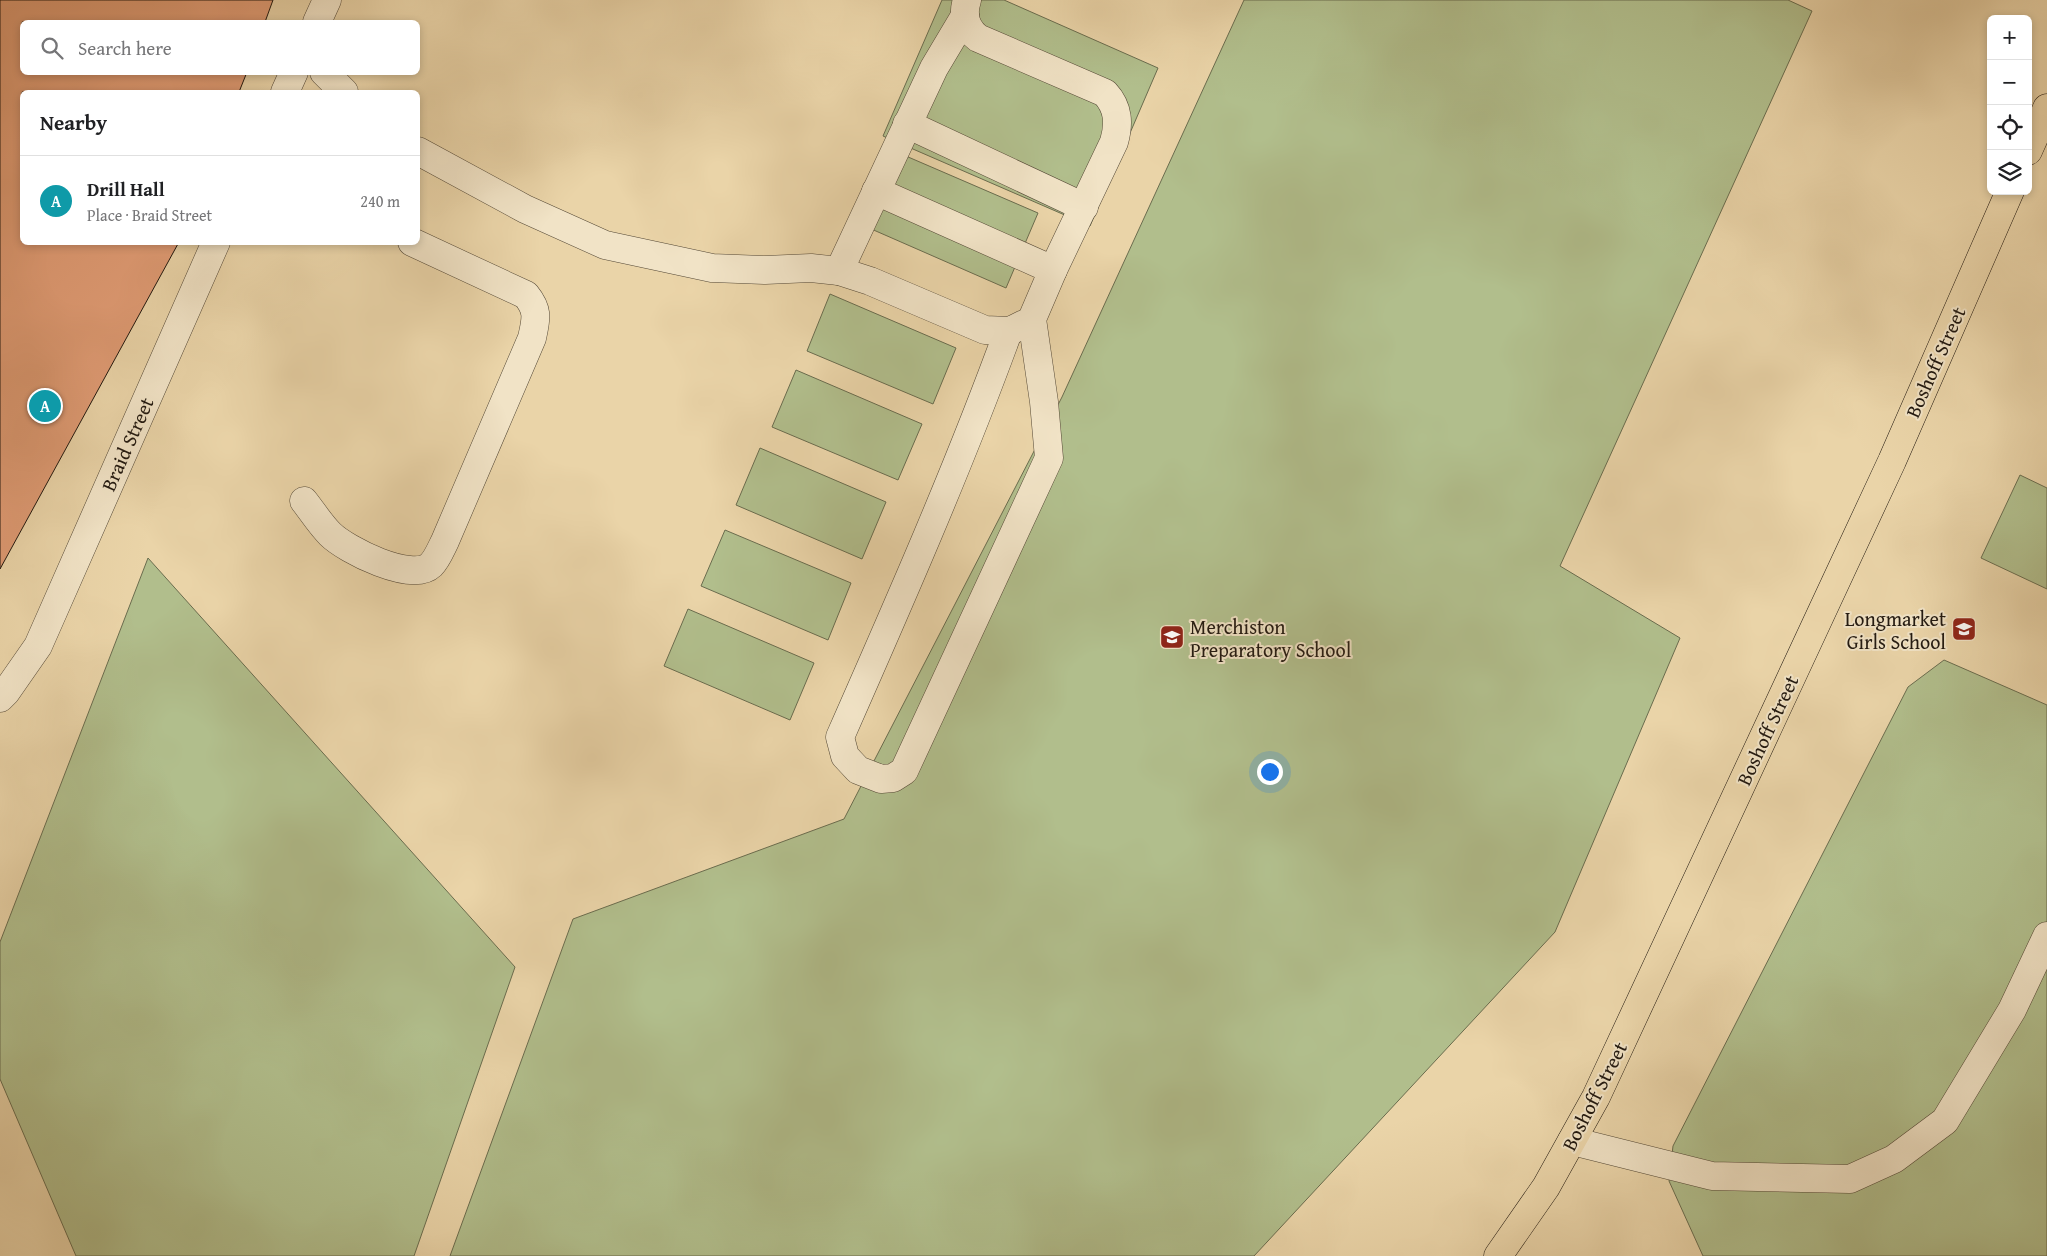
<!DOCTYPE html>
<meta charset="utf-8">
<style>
body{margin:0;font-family:"Gentium Book Plus",serif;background:#f6f6f6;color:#202124}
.controls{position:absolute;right:15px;top:15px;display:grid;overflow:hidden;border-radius:8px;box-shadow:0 2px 8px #0003}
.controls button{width:45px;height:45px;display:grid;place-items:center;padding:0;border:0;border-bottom:1px solid #e0e0e0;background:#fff;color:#202124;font:25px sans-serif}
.you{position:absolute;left:1269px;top:771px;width:18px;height:18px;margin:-12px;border:4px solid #fff;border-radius:50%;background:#1a73e8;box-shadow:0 0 0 8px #1a73e833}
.badge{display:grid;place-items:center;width:32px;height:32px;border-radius:50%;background:#7c3aed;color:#fff;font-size:16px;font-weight:700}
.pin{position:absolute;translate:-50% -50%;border:2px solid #fff;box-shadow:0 1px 5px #0006}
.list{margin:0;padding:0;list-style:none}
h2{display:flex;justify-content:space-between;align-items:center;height:65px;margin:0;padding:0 20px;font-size:21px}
h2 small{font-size:16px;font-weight:400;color:#757577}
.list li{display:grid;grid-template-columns:32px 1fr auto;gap:15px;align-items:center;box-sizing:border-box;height:90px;padding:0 20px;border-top:1px solid #e0e0e0}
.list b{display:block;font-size:19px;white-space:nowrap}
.list p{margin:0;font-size:16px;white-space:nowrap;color:#757577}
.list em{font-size:16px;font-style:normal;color:#757577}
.icon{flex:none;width:28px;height:28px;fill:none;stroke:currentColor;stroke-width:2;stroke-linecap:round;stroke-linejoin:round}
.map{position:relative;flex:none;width:2047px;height:1256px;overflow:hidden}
.search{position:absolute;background:#fff;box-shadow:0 2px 8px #0003;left:20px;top:20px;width:400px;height:55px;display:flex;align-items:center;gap:12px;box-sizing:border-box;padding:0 18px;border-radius:8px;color:#757577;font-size:19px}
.panel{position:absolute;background:#fff;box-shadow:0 2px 8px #0003;left:20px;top:90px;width:400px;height:155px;border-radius:8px}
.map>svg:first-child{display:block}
.green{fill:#b1be8c;stroke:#6a6c4e}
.building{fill:#df9b74;stroke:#221910}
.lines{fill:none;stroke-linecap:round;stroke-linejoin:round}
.minor-casing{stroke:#544836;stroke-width:29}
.major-casing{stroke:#221910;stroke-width:29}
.minor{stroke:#f1e3c6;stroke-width:28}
.major{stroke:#ead4a8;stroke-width:28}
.labels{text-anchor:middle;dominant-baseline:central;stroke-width:4;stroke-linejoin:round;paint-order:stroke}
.street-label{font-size:20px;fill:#221910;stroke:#f1e3c6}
.poi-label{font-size:20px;fill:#221910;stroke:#f1e3c6;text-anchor:end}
</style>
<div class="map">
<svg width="2047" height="1256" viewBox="0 0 2047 1256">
<rect width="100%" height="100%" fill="#ead4a8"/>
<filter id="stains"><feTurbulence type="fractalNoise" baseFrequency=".004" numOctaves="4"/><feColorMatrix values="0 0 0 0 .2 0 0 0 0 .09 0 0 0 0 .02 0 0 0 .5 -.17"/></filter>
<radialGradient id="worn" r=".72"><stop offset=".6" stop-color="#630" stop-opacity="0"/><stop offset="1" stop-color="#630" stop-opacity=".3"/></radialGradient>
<g class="green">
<path d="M 942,0 L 1004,0 L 1158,68 L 1090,226 L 883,136 Z"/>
<path d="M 1244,0 L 1788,0 L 1812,11 L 1560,566 L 1680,638 L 1555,932 L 1254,1256 L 450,1256 L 573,919 L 844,819 L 1062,397 Z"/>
<path d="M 885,147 L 1038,213 L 1006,288 L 853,221 Z"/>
<path d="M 830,294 L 956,348 L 933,404 L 807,351 Z"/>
<path d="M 796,370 L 922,424 L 898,480 L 772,427 Z"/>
<path d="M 760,448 L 886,502 L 862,559 L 736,505 Z"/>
<path d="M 2020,475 L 2047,488 L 2047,589 L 1981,558 Z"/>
<path d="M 725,530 L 851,583 L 828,640 L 701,586 Z"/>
<path d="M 148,558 L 515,967 L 414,1256 L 76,1256 L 0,1079 L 0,942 Z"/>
<path d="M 688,609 L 814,663 L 790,720 L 664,666 Z"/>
<path d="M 1944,660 L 2047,705 L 2047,1256 L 1703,1256 L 1669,1181 L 1673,1146 L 1908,687 Z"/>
</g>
<path class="building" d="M 0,0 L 273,0 L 265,22 L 22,22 L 22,72 L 247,72 L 239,92 L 22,92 L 22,242 L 179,242 L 0,569 Z"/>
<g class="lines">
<defs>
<g id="minor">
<path d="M 967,0 C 962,15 966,29 978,38 L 1105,93 C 1119,108 1119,124 1114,142 L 1053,270 L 1032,319 L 1044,402 L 1049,458 L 904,771 L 893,778 L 881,779 L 858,770 L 845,756 L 840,737 C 899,603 958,469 1008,332"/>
<path d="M 317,22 L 327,0"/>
<path d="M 324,72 L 344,92"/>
<path d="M 285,92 L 294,72"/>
<path d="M 907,124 L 1084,207"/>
<path d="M 418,151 L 525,209 L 605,245 L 712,268 L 765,270 L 811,268 L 839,271 L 870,281 L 985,330 L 1010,331 L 1024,324"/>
<path d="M 876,191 L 1053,270"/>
<path d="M 839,271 L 934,68 L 965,16"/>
<path d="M 304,501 C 312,511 320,524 330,534 C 346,550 412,583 431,565 C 437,559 441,549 445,541 L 532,338 C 536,319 539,311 526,295 L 412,242"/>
<path d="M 0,698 L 6,692 L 38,646 L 216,242"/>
<path d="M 1572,1141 L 1712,1176 L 1850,1179 L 1894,1159 L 1945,1121 L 2012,1010 L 2047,936"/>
</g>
<g id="major">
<path d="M 2028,151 L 2047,108"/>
<path d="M 1498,1256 L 1546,1187 L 1596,1097 L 1892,461 L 2010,191"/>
</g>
</defs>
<use href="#minor" class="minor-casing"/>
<use href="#major" class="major-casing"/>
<use href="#minor" class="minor"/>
<use href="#major" class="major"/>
</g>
<defs>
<symbol id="school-square" viewBox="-11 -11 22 22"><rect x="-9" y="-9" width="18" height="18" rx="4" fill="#8f2418" stroke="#f1e3c6"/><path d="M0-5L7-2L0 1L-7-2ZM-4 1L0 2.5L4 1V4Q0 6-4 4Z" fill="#fff"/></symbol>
</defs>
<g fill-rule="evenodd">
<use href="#school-square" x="1950" y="615" width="28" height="28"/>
<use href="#school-square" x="1158" y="623" width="28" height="28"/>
</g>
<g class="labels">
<g class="street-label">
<text transform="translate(1935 362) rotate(-66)">Boshoff Street</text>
<text transform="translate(127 444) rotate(-66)">Braid Street</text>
<text transform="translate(1767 730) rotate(-65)">Boshoff Street</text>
<text transform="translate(1594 1096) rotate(-63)">Boshoff Street</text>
</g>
<g class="poi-label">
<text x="1946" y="618">Longmarket<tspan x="1946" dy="23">Girls School</tspan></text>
<text x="1190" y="626" text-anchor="start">Merchiston<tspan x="1190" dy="23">Preparatory School</tspan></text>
</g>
</g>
<rect width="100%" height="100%" filter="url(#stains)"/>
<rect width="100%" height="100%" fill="url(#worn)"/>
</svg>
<div class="controls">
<button>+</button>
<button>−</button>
<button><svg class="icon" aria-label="locate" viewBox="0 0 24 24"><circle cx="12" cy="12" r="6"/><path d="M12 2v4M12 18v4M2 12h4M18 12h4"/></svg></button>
<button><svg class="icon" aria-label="layers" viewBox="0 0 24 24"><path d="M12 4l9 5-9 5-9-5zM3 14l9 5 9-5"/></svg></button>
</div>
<div class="you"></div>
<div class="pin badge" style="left:45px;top:406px;background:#0f9aa8">A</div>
<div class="search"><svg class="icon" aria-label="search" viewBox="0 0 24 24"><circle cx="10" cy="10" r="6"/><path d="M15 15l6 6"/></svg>Search here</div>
<section class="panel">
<h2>Nearby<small></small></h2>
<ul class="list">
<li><span class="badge" style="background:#0f9aa8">A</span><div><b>Drill Hall</b><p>Place · Braid Street</p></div><em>240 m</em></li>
</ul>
</section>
</div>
